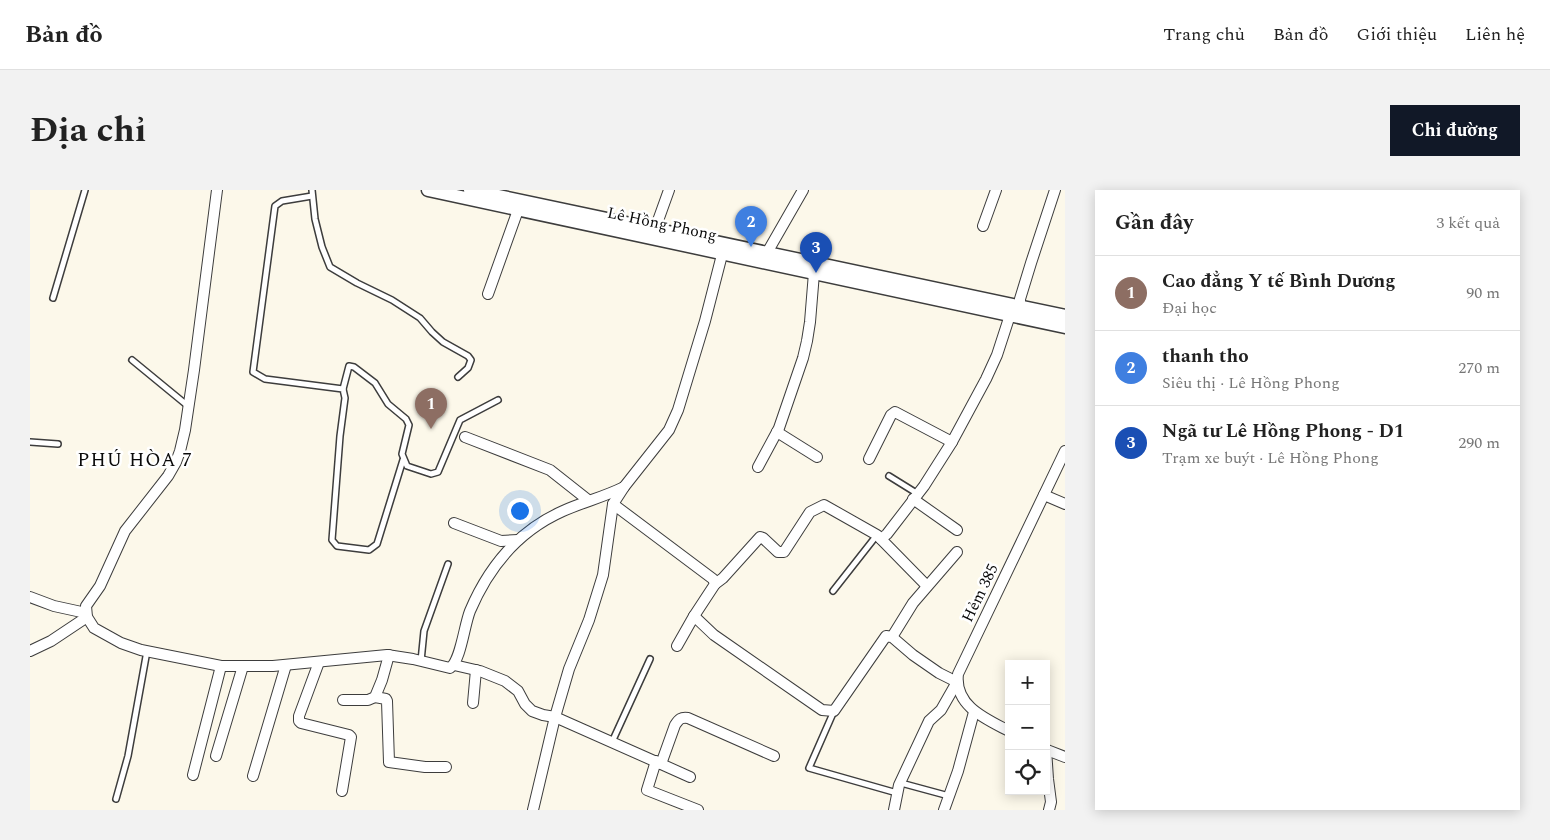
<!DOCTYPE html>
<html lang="vi">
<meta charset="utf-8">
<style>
body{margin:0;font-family:Spectral,serif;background:#f2f2f2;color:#222}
.controls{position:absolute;right:15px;bottom:15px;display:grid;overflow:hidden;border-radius:0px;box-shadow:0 2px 12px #0003}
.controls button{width:45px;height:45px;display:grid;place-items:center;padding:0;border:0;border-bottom:1px solid #e0e0e0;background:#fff;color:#222;font:25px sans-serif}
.you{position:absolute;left:489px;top:320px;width:18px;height:18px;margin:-12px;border:4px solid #fff;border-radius:50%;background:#1a73e8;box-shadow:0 0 0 8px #1a73e833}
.badge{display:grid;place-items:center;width:32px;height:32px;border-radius:50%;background:#111827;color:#fff;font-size:16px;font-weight:700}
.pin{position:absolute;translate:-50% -41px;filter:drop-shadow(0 1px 2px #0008)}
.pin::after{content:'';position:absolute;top:26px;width:18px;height:15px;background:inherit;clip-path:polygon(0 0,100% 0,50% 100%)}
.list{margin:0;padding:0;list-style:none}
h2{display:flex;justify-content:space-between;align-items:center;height:65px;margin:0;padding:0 20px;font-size:21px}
h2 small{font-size:16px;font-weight:400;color:#767676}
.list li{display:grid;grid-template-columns:32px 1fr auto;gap:15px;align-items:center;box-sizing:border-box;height:75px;padding:0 20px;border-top:1px solid #e0e0e0}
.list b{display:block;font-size:19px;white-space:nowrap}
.list p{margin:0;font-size:16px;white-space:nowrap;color:#767676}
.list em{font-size:16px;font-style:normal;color:#767676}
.icon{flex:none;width:28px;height:28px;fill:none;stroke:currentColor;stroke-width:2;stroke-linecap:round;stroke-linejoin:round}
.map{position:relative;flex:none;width:1035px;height:620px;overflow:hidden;border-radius:0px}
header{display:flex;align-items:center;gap:30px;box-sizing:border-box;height:70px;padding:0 25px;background:#fff;border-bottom:1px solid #e0e0e0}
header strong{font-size:24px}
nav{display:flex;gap:28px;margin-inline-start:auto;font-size:18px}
.intro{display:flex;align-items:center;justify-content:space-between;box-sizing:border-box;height:120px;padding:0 30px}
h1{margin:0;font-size:35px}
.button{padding:12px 22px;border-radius:0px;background:#111827;color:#fff;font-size:18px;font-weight:700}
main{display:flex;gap:30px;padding:0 30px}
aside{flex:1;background:#fff;border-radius:0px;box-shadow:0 2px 12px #0003}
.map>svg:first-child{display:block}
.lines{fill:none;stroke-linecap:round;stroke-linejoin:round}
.service-casing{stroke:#3d3d3d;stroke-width:8}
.minor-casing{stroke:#3d3d3d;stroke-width:12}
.tertiary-casing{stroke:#3d3d3d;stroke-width:15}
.service{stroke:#fff;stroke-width:5}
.minor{stroke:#fff;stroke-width:10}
.tertiary{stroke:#fff;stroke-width:12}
.labels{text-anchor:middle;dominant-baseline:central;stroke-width:5;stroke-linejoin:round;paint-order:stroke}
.street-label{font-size:16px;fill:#0a0a0a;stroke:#fff}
.quarter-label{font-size:19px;letter-spacing:1px;fill:#0a0a0a;stroke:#fff}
</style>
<header>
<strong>Bản đồ</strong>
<nav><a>Trang chủ</a><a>Bản đồ</a><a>Giới thiệu</a><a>Liên hệ</a></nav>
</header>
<div class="intro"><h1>Địa chỉ</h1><a class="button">Chỉ đường</a></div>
<main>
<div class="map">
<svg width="1035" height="620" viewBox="0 0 1035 620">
<rect width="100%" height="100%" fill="#fcf8ea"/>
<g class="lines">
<defs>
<g id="service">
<path d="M 282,0 L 285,29 L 292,57 L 300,77 L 327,93 L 362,110 L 390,128 L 402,142 L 413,152 L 438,166 L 441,170 L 438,178 L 428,187"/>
<path d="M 282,6 L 252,11 L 245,16 L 223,182 L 235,189 L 313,199 L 315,208 L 310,246 L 302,350 L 307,356 L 339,360 L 347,354 L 373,270"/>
<path d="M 23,108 L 55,0"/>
<path d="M 102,170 L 158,216"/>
<path d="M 313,199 L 319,176 L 324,177 L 345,193 L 358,214 L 376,229 L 379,235 L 372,264 L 377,276 L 401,284 L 408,282 L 430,230 L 468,210"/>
<path d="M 0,252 L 28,254"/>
<path d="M 859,286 L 888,304"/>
<path d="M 803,401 L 847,345"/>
<path d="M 391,471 L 394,441 L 418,374"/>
<path d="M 804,521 L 779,578 L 867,603"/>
<path d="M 582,552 L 620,469"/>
<path d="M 871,593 L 919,606"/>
<path d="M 86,609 L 98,566 L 117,461"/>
</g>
<g id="minor">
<path d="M 187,0 L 164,180 L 155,240 L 150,261 L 146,272 L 138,286 L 95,341 L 70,396 L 56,416 L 57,427 L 64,438 L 91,453 L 111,460 L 191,476 L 243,476 L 357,465 L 383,469 L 420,478 C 431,470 434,436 440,421 C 459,376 488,341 533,321 C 553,312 574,307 594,297"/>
<path d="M 953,36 L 966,0"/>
<path d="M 625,39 L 639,0"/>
<path d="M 734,68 L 773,0"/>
<path d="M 458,104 L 488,20"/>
<path d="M 990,117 L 990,109 L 1001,73 L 1025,0"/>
<path d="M 747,242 L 787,267"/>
<path d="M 435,247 L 520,280 L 558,310"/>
<path d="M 839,269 L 861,225 L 865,222 L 922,252"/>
<path d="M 728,277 L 749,238 L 773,168 L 777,151 L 780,132 L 784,83"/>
<path d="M 1014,305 L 1035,314"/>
<path d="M 883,309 L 927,340"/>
<path d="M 583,314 L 683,389 L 685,394 L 664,426 L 647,456"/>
<path d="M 424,333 L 471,351 L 488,350"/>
<path d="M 851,349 L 857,344 L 894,296 L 922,252 L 956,189 L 967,165 L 980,125"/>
<path d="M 685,394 L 693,388 L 730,347 L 733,348 L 748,362 L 754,362 L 780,322 L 794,315 L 847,345 L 897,396"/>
<path d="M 0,407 L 24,416 L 56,423"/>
<path d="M 664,426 L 684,445 L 792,520 L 804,521 L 856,446 L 862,447 L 883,465 L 909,483 L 927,492 L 911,520 L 899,531 L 869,595 L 864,620"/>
<path d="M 862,447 L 883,413 L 927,362"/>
<path d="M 0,461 L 21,451 L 57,427"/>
<path d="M 289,472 L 269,526 L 269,531 L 271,533 L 319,545 L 321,547 L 312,601"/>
<path d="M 424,475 L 450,481 L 475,491 L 488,501 L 495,514 L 502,521 L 513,525 L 525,527 L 631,574 L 645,535 C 649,529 651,527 658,528 L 744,566"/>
<path d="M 345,507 L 356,509 L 357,511 L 359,572 L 395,577 L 416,577"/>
<path d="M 313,510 L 338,510 L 345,507 L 352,490 L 359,465"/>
<path d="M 443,513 L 446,480"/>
<path d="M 979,541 C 956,529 924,516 928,484 L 1035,261"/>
<path d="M 1016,559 L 1018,589 L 1021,612 L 1019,620"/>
<path d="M 1017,560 L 1035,567"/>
<path d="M 186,566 L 213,476"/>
<path d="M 626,571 L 617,600 L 668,620"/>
<path d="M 631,574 L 660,587"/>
<path d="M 163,585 L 191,476"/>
<path d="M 223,586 L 256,475"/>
<path d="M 503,620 L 525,527 L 539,479 L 559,430 L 573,385 L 583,314 L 594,297 L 639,240 L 648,220 L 675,131 L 694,57"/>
<path d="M 914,620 L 928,581 L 944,522"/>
</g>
<g id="tertiary">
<path d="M 398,0 L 1035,137"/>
<path d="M 440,0 L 1035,126"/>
</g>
</defs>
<use href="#service" class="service-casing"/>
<use href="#minor" class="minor-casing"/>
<use href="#tertiary" class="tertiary-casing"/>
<use href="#service" class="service"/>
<use href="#minor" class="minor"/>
<use href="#tertiary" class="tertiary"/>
</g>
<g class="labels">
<g class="street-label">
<text transform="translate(632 34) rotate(12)">Lê Hồng Phong</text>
<text transform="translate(950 403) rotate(-64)">Hẻm 385</text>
</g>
<g class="quarter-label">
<text x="105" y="270">PHÚ HÒA 7</text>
</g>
</g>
</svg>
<div class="controls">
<button>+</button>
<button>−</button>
<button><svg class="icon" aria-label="locate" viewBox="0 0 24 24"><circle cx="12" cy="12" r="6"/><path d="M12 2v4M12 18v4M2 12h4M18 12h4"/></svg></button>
</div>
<div class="you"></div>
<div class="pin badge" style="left:401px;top:239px;background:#8d6e63">1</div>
<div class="pin badge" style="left:721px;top:57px;background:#3f7fe0">2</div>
<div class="pin badge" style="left:786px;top:83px;background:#1a4fb4">3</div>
</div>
<aside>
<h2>Gần đây<small>3 kết quả</small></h2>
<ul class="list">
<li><span class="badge" style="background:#8d6e63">1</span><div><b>Cao đẳng Y tế Bình Dương</b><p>Đại học</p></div><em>90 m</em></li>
<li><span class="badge" style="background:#3f7fe0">2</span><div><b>thanh tho</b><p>Siêu thị · Lê Hồng Phong</p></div><em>270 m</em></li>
<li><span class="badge" style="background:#1a4fb4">3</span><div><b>Ngã tư Lê Hồng Phong - D1</b><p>Trạm xe buýt · Lê Hồng Phong</p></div><em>290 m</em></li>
</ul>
</aside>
</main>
